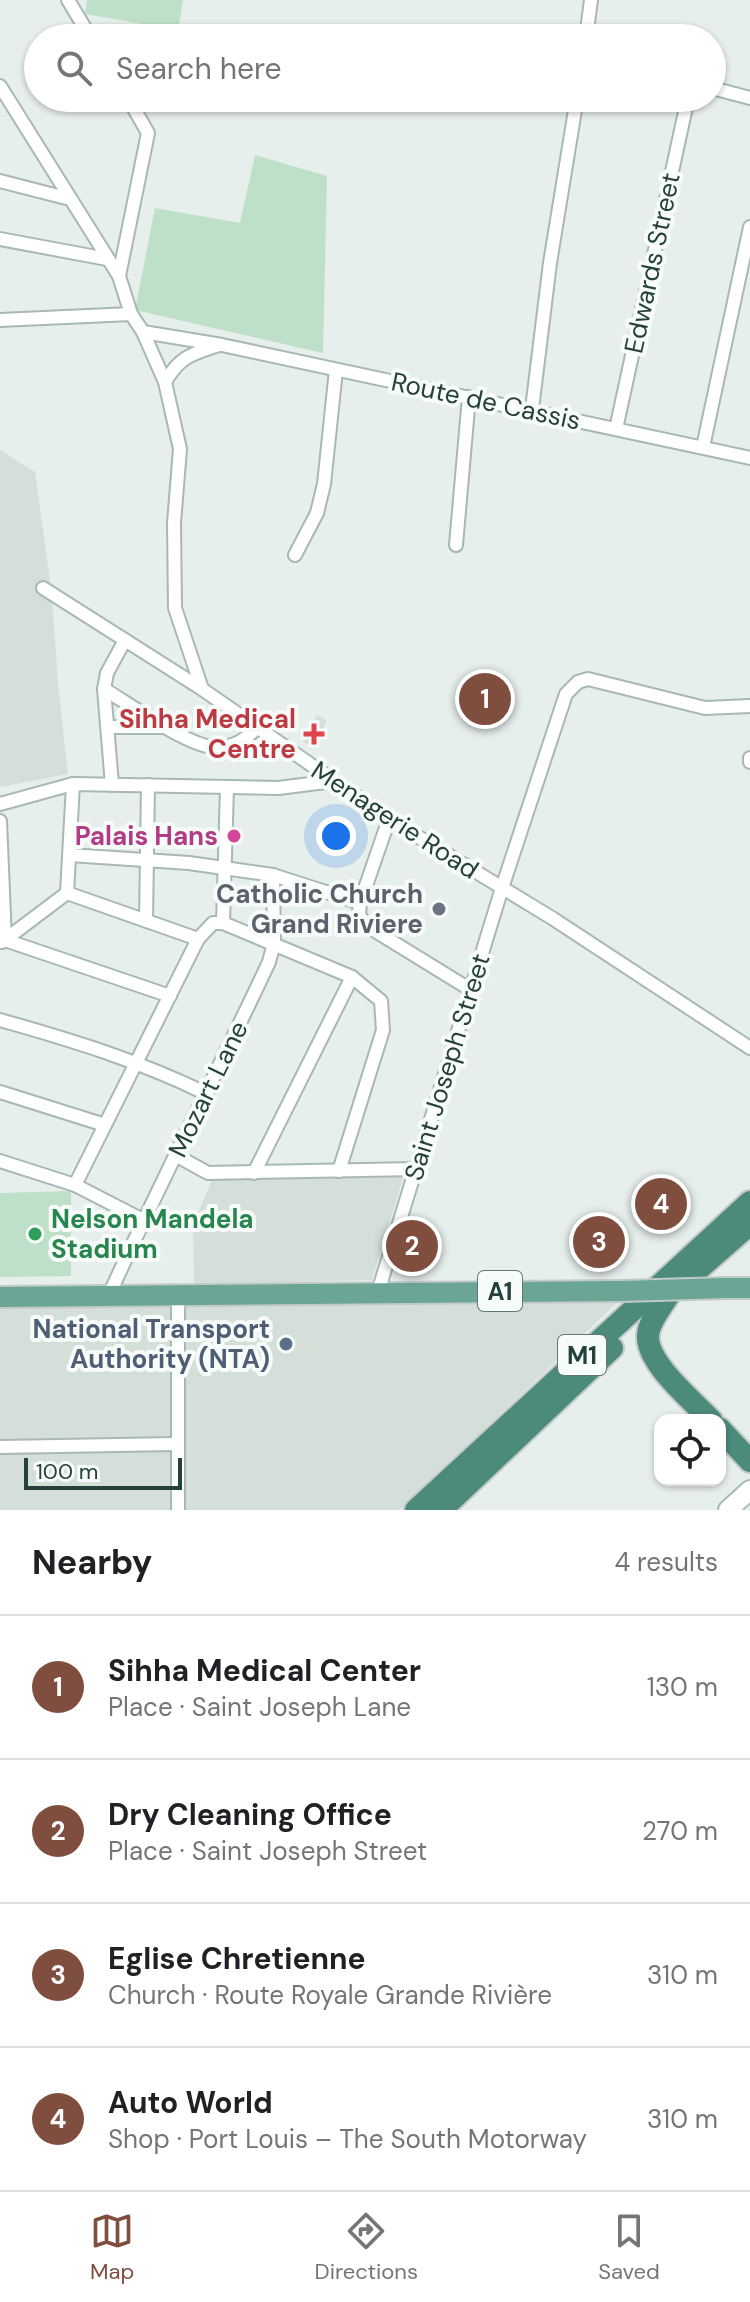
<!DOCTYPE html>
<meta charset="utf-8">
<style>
body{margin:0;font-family:"DM Sans",sans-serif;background:#f6f6f6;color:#202124}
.controls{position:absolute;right:24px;bottom:24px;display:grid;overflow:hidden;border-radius:16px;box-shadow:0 2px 6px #0004}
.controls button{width:72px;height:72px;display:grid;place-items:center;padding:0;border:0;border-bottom:2px solid #e0e0e0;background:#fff;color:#202124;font:40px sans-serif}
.scale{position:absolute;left:24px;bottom:20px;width:158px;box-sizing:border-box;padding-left:8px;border:4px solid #24423a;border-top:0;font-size:22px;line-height:28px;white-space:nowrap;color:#24423a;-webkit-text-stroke:6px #f7fbf9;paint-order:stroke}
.you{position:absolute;left:336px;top:836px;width:28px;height:28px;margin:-20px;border:6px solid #fff;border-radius:50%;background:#1a73e8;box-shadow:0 0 0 12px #1a73e833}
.badge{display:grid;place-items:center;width:52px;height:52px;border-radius:50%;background:#7f4e3f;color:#fff;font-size:26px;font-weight:700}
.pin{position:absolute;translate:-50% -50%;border:4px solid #fff;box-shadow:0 2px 8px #0006}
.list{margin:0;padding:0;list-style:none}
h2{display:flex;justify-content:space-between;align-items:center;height:104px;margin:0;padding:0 32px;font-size:34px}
h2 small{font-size:26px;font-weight:400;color:#757577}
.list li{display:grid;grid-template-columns:52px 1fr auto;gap:24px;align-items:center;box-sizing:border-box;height:144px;padding:0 32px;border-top:2px solid #e0e0e0}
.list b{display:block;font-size:30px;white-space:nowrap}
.list p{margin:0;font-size:26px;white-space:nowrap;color:#757577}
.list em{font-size:26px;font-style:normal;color:#757577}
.icon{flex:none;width:44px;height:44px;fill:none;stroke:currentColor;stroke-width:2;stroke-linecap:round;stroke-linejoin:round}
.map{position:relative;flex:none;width:750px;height:1510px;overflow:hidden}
.search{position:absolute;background:#fff;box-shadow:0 2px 6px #0004;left:24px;right:24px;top:24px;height:88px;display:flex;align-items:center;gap:20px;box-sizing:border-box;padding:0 28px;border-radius:44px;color:#757577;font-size:30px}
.sheet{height:680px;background:#fff}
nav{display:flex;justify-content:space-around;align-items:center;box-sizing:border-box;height:112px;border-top:2px solid #e0e0e0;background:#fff;font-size:22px;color:#757577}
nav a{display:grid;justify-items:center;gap:4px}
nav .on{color:#7f4e3f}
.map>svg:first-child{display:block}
.built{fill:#d4dfda}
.green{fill:#bfe0c8}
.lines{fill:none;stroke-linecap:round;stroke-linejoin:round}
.minor-casing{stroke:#a8b8b2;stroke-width:16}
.secondary-casing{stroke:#a4bbb3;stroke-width:22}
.primary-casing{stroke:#c2cac8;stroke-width:24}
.trunk-casing{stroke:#c2cac8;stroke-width:26}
.minor{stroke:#fff;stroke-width:12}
.secondary{stroke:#fff;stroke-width:18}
.primary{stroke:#6aa596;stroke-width:20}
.trunk{stroke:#4c8a7c;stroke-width:22}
.primary-bridge-casing{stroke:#c2cac8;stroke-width:24;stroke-linecap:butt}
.primary-bridge{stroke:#6aa596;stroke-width:20}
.health-dot{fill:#e0444e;stroke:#f7fbf9;stroke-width:3}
.hotel-dot{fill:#d1479c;stroke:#f7fbf9;stroke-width:3}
.worship-dot{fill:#6b7280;stroke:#f7fbf9;stroke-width:3}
.leisure-dot{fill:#2e9e5b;stroke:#f7fbf9;stroke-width:3}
.service-dot{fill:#5c6f8a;stroke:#f7fbf9;stroke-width:3}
.labels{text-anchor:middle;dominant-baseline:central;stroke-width:8;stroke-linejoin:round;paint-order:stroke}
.shield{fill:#f7fbf9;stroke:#637a73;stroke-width:2}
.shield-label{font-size:24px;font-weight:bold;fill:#24423a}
.street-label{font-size:26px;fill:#24423a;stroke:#f7fbf9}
.health-label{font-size:26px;font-weight:bold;fill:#be3a42;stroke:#f7fbf9;text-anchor:end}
.hotel-label{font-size:26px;font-weight:bold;fill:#b23c85;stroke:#f7fbf9;text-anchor:end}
.worship-label{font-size:26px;font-weight:bold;fill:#5b616d;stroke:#f7fbf9;text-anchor:end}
.leisure-label{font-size:26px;font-weight:bold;fill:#27864d;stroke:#f7fbf9;text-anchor:start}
.service-label{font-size:26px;font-weight:bold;fill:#4e5e75;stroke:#f7fbf9;text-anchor:end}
</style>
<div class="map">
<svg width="750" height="1510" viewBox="0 0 750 1510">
<rect width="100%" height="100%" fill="#e6efeb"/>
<g class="built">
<path d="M 0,450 L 35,472 L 52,595 L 58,684 L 68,774 L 0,787 Z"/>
<path d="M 317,715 L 327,720 L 315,747 L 304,742 Z"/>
<path d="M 404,1175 L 372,1280 L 194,1284 L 193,1224 L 214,1176 Z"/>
<path d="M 431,1301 L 617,1303 L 400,1510 L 0,1510 L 0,1305 L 431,1303 Z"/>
</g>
<g class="green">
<path d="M 87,0 L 183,0 L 178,30 L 85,14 Z"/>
<path d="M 255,155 L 327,176 L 323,353 L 135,310 L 155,208 L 240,223 Z"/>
<path d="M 71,1191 L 71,1276 L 0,1277 L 0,1193 Z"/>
</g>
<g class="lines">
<defs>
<g id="minor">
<path d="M 68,0 L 91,38"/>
<path d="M 586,38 L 591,0"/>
<path d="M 0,86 L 119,276 L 131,314 L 143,332 L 165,382 L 180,449 L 174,523 L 175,608 L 202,689"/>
<path d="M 712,88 L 750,98"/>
<path d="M 0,181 L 70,199"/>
<path d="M 0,239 L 107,259"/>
<path d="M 119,276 L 148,133 L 128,98"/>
<path d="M 0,320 L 131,314"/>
<path d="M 143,332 L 222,345 L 750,458"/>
<path d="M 165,382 C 180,356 192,354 219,345"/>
<path d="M 532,409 L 550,263 L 577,98"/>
<path d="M 616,429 L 688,98"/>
<path d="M 703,447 L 750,227"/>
<path d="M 456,545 L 469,397"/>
<path d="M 295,555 L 317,513 L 324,484 L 336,370"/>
<path d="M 43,588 L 202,689 L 389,819 L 552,918 L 750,1048"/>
<path d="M 104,689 C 129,704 186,745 213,747 C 231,749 245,741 256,728"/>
<path d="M 108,727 L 168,727"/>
<path d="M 750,758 L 750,762"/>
<path d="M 112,785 L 104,689 L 107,673 L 125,640"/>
<path d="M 0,804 L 73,784 L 278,788 L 334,781"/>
<path d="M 389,819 L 360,903 L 359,915 L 367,926 L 471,990"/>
<path d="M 0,821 L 5,940 L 170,996"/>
<path d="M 70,855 L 189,863 L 273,875 L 360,903"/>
<path d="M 67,893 L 198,939"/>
<path d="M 67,893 L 73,784"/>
<path d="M 146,921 L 148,785"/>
<path d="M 223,923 L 227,787"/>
<path d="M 2,942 L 67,893"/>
<path d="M 0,1020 C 71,1040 140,1061 207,1094"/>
<path d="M 0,1092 L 105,1125"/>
<path d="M 177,1156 L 208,1173 L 416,1169"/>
<path d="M 0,1161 L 75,1185 L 143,1220"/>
<path d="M 254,1173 L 352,977"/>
<path d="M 75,1185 L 198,939 L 213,923 L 223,923 L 352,977 L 381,1001 L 383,1030 L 339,1171"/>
<path d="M 378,1292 L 502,888 L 566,694 L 578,682 L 588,679 L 705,708 L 750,706"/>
<path d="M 109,1295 C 160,1183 217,1073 269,962 L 274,943 L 273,875"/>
<path d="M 0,1447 L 176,1444"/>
<path d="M 178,1510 L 178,1294"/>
</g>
<path id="secondary" d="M 728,1510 L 750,1490"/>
<g id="primary">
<path d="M 726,1288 L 750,1288"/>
<path d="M 0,1297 L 622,1291"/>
</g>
<g id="trunk">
<path d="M 694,1273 L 750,1224"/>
<path d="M 668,1296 C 661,1308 649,1321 648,1335 C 646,1363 693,1401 711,1420"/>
<path d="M 720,1429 L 750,1461"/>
<path d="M 416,1510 L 750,1202"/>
<path d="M 441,1510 L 612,1348"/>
</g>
</defs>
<use href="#minor" class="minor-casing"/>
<use href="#secondary" class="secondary-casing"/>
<use href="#primary" class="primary-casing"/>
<use href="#trunk" class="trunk-casing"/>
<use href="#minor" class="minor"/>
<use href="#secondary" class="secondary"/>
<use href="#primary" class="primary"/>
<use href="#trunk" class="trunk"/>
<defs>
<path id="primary-bridge" d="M 622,1291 L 726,1288"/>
</defs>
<use href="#primary-bridge" class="primary-bridge-casing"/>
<use href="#primary-bridge" class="primary-bridge"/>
</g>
<path class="health-dot" d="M310 722h8v8h8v8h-8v8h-8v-8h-8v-8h8z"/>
<circle class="hotel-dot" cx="234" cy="836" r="8"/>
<circle class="worship-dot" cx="439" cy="909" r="8"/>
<circle class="leisure-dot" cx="35" cy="1234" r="8"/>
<circle class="service-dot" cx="286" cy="1344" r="8"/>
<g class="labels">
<g class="shield">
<rect x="478" y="1271" width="44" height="40" rx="6"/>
<rect x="558" y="1335" width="48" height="40" rx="6"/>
</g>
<g class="shield-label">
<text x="500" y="1291">A1</text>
<text x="582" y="1355">M1</text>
</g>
<g class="street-label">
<text transform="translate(652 263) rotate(-78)">Edwards Street</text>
<text transform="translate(486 401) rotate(12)">Route de Cassis</text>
<text transform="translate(395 820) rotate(33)">Menagerie Road</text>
<text transform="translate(447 1067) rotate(-73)">Saint Joseph Street</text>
<text transform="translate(208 1089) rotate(-64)">Mozart Lane</text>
</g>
<g class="health-label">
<text x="296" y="719">Sihha Medical<tspan x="296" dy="30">Centre</tspan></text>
</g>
<g class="hotel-label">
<text x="218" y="836">Palais Hans</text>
</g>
<g class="worship-label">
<text x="423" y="894">Catholic Church<tspan x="423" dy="30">Grand Riviere</tspan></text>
</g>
<g class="leisure-label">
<text x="51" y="1219">Nelson Mandela<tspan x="51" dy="30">Stadium</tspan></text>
</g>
<g class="service-label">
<text x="270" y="1329">National Transport<tspan x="270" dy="30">Authority (NTA)</tspan></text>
</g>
</g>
</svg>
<div class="controls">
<button><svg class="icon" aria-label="locate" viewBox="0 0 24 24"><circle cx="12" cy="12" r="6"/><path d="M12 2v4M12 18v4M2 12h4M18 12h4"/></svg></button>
</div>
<div class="scale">100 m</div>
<div class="you"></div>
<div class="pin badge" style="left:485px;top:699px">1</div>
<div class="pin badge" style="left:412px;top:1246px">2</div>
<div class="pin badge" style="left:599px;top:1242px">3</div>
<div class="pin badge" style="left:661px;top:1204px">4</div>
<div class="search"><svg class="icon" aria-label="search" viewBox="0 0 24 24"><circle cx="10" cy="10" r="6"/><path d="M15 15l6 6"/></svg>Search here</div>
</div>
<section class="sheet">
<h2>Nearby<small>4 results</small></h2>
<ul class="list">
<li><span class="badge">1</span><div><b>Sihha Medical Center</b><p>Place · Saint Joseph Lane</p></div><em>130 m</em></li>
<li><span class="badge">2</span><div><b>Dry Cleaning Office</b><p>Place · Saint Joseph Street</p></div><em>270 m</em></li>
<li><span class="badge">3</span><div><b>Eglise Chretienne</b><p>Church · Route Royale Grande Rivière</p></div><em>310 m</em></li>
<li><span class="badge">4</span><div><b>Auto World</b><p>Shop · Port Louis – The South Motorway</p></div><em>310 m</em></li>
</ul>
</section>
<nav>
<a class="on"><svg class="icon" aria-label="map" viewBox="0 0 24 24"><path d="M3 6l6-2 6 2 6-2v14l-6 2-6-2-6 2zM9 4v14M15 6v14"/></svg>Map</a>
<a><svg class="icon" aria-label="directions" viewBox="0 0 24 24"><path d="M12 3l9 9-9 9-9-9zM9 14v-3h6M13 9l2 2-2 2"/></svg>Directions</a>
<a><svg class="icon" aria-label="saved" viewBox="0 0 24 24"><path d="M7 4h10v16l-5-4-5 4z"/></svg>Saved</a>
</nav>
